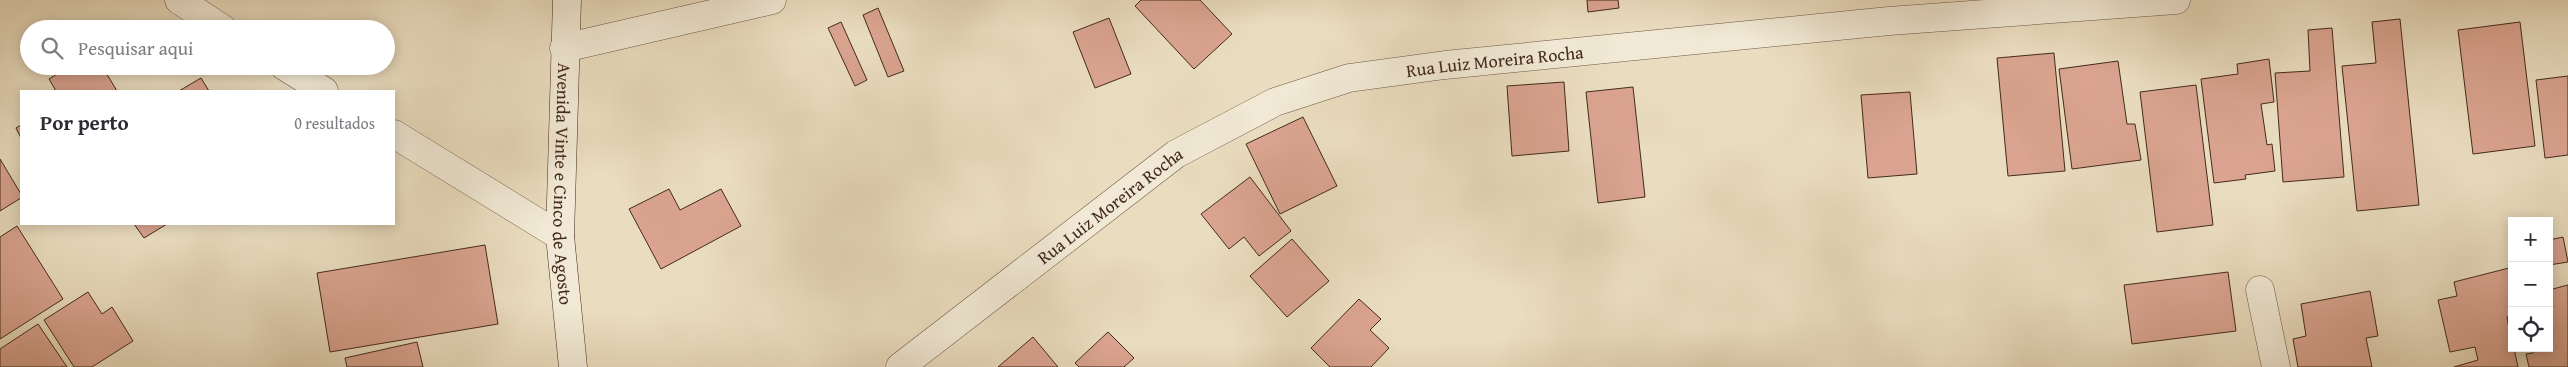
<!DOCTYPE html>
<html lang="pt">
<meta charset="utf-8">
<style>
body{margin:0;font-family:"Gentium Book Plus",serif;background:#f7f7f7;color:#2b2b33}
.controls{position:absolute;right:15px;bottom:15px;display:grid;overflow:hidden;border-radius:0px;box-shadow:0 2px 12px #0003}
.controls button{width:45px;height:45px;display:grid;place-items:center;padding:0;border:0;border-bottom:1px solid #e1e1e2;background:#fff;color:#2b2b33;font:25px sans-serif}
.list{margin:0;padding:0;list-style:none}
h2{display:flex;justify-content:space-between;align-items:center;height:65px;margin:0;padding:0 20px;font-size:21px}
h2 small{font-size:16px;font-weight:400;color:#7c7c81}
.icon{flex:none;width:28px;height:28px;fill:none;stroke:currentColor;stroke-width:2;stroke-linecap:round;stroke-linejoin:round}
.map{position:relative;flex:none;width:2568px;height:367px;overflow:hidden}
.search{position:absolute;background:#fff;box-shadow:0 2px 12px #0003;left:20px;top:20px;width:375px;height:55px;display:flex;align-items:center;gap:12px;box-sizing:border-box;padding:0 18px;border-radius:28px;color:#7c7c81;font-size:19px}
.panel{position:absolute;background:#fff;box-shadow:0 2px 12px #0003;left:20px;top:90px;width:375px;height:135px;border-radius:0px}
.map>svg:first-child{display:block}
.building{fill:#daa490;stroke:#432a1c}
.lines{fill:none;stroke-linecap:round;stroke-linejoin:round}
.minor-casing{stroke:#6d5745;stroke-width:29}
.secondary-casing{stroke:#432a1c;stroke-width:29}
.minor{stroke:#f1e9d5;stroke-width:28}
.secondary{stroke:#f1e9d5;stroke-width:28}
.labels{text-anchor:middle;dominant-baseline:central;stroke-width:4;stroke-linejoin:round;paint-order:stroke}
.street-label{font-size:18px;fill:#432a1c;stroke:#f1e9d5}
</style>
<div class="map">
<svg width="2568" height="367" viewBox="0 0 2568 367">
<rect width="100%" height="100%" fill="#eaddbf"/>
<filter id="stains"><feTurbulence type="fractalNoise" baseFrequency=".004" numOctaves="4"/><feColorMatrix values="0 0 0 0 .2 0 0 0 0 .09 0 0 0 0 .02 0 0 0 .5 -.17"/></filter>
<radialGradient id="worn" r=".72"><stop offset=".6" stop-color="#630" stop-opacity="0"/><stop offset="1" stop-color="#630" stop-opacity=".3"/></radialGradient>
<g class="building">
<path d="M 1141,0 L 1200,0 L 1232,34 L 1194,69 L 1135,6 Z"/>
<path d="M 1587,0 L 1618,0 L 1619,8 L 1588,12 Z"/>
<path d="M 878,8 L 904,71 L 888,77 L 863,15 Z"/>
<path d="M 1109,18 L 1131,74 L 1095,88 L 1073,32 Z"/>
<path d="M 2400,19 L 2419,205 L 2357,211 L 2342,66 L 2376,63 L 2372,22 Z"/>
<path d="M 841,22 L 867,80 L 855,86 L 828,28 Z"/>
<path d="M 2520,22 L 2535,146 L 2473,154 L 2458,30 Z"/>
<path d="M 2332,28 L 2344,177 L 2283,182 L 2275,73 L 2310,71 L 2308,30 Z"/>
<path d="M 2054,53 L 2065,171 L 2008,176 L 1997,58 Z"/>
<path d="M 2269,59 L 2274,102 L 2261,104 L 2267,145 L 2272,144 L 2275,171 L 2245,175 L 2246,179 L 2214,183 L 2201,79 L 2238,74 L 2237,64 Z"/>
<path d="M 2118,61 L 2127,124 L 2135,124 L 2141,160 L 2072,169 L 2059,69 Z"/>
<path d="M 70,66 L 102,66 L 117,91 L 56,91 L 49,79 Z"/>
<path d="M 2568,76 L 2568,155 L 2545,158 L 2536,80 Z"/>
<path d="M 201,78 L 209,91 L 179,91 Z"/>
<path d="M 1564,82 L 1569,151 L 1512,156 L 1507,86 Z"/>
<path d="M 2196,85 L 2213,225 L 2157,232 L 2140,92 Z"/>
<path d="M 1633,87 L 1645,197 L 1598,203 L 1586,92 Z"/>
<path d="M 1910,92 L 1917,174 L 1868,178 L 1861,95 Z"/>
<path d="M 1303,117 L 1337,186 L 1280,214 L 1246,144 Z"/>
<path d="M 21,125 L 21,138 L 16,128 Z"/>
<path d="M 0,159 L 21,194 L 21,198 L 0,211 Z"/>
<path d="M 1250,177 L 1291,231 L 1259,256 L 1244,237 L 1229,249 L 1201,214 Z"/>
<path d="M 669,189 L 680,210 L 721,189 L 741,226 L 661,269 L 629,209 Z"/>
<path d="M 134,224 L 167,224 L 144,238 Z"/>
<path d="M 17,226 L 63,299 L 0,339 L 0,237 Z"/>
<path d="M 2563,237 L 2568,262 L 2549,265 L 2549,240 Z"/>
<path d="M 1292,239 L 1329,281 L 1287,317 L 1250,276 Z"/>
<path d="M 485,245 L 498,324 L 330,352 L 317,273 Z"/>
<path d="M 2509,268 L 2512,282 L 2512,316 L 2507,317 L 2512,348 L 2514,348 L 2518,367 L 2454,367 L 2478,360 L 2475,347 L 2450,352 L 2438,300 L 2457,296 L 2454,282 Z"/>
<path d="M 2228,272 L 2236,331 L 2132,344 L 2124,285 Z"/>
<path d="M 2568,285 L 2568,367 L 2529,367 L 2526,354 L 2533,353 L 2532,348 L 2549,348 L 2549,290 Z"/>
<path d="M 2370,291 L 2378,336 L 2366,338 L 2372,367 L 2298,367 L 2293,339 L 2306,336 L 2301,304 Z"/>
<path d="M 88,292 L 102,314 L 112,307 L 133,341 L 92,367 L 74,367 L 44,320 Z"/>
<path d="M 1359,299 L 1381,319 L 1370,330 L 1389,348 L 1371,367 L 1330,367 L 1311,348 Z"/>
<path d="M 38,324 L 67,367 L 0,367 L 0,349 Z"/>
<path d="M 1108,332 L 1134,358 L 1124,367 L 1079,367 L 1075,363 Z"/>
<path d="M 1033,337 L 1058,367 L 998,367 Z"/>
<path d="M 417,342 L 423,367 L 347,367 L 345,358 Z"/>
</g>
<g class="lines">
<defs>
<g id="minor">
<path d="M 179,0 L 223,29"/>
<path d="M 564,48 L 772,0"/>
<path d="M 284,66 L 324,91"/>
<path d="M 394,134 L 560,236"/>
<path d="M 2260,290 L 2276,367"/>
<path id="s1" d="M 900,367 L 1176,154 L 1275,102 L 1349,78 L 1445,65 L 1889,21 L 2176,0"/>
</g>
<g id="secondary">
<path id="s2" d="M 567,0 L 560,236 L 573,367"/>
</g>
</defs>
<use href="#minor" class="minor-casing"/>
<use href="#secondary" class="secondary-casing"/>
<use href="#minor" class="minor"/>
<use href="#secondary" class="secondary"/>
</g>
<g class="labels">
<g class="street-label">
<text stroke="none"><textPath href="#s1" startOffset="685">Rua Luiz Moreira Rocha</textPath></text>
<text stroke="none"><textPath href="#s2" startOffset="184">Avenida Vinte e Cinco de Agosto</textPath></text>
<text stroke="none"><textPath href="#s1" startOffset="265">Rua Luiz Moreira Rocha</textPath></text>
</g>
</g>
<rect width="100%" height="100%" filter="url(#stains)"/>
<rect width="100%" height="100%" fill="url(#worn)"/>
</svg>
<div class="controls">
<button>+</button>
<button>−</button>
<button><svg class="icon" aria-label="locate" viewBox="0 0 24 24"><circle cx="12" cy="12" r="6"/><path d="M12 2v4M12 18v4M2 12h4M18 12h4"/></svg></button>
</div>
<div class="search"><svg class="icon" aria-label="search" viewBox="0 0 24 24"><circle cx="10" cy="10" r="6"/><path d="M15 15l6 6"/></svg>Pesquisar aqui</div>
<section class="panel">
<h2>Por perto<small>0 resultados</small></h2>
<ul class="list">
</ul>
</section>
</div>
